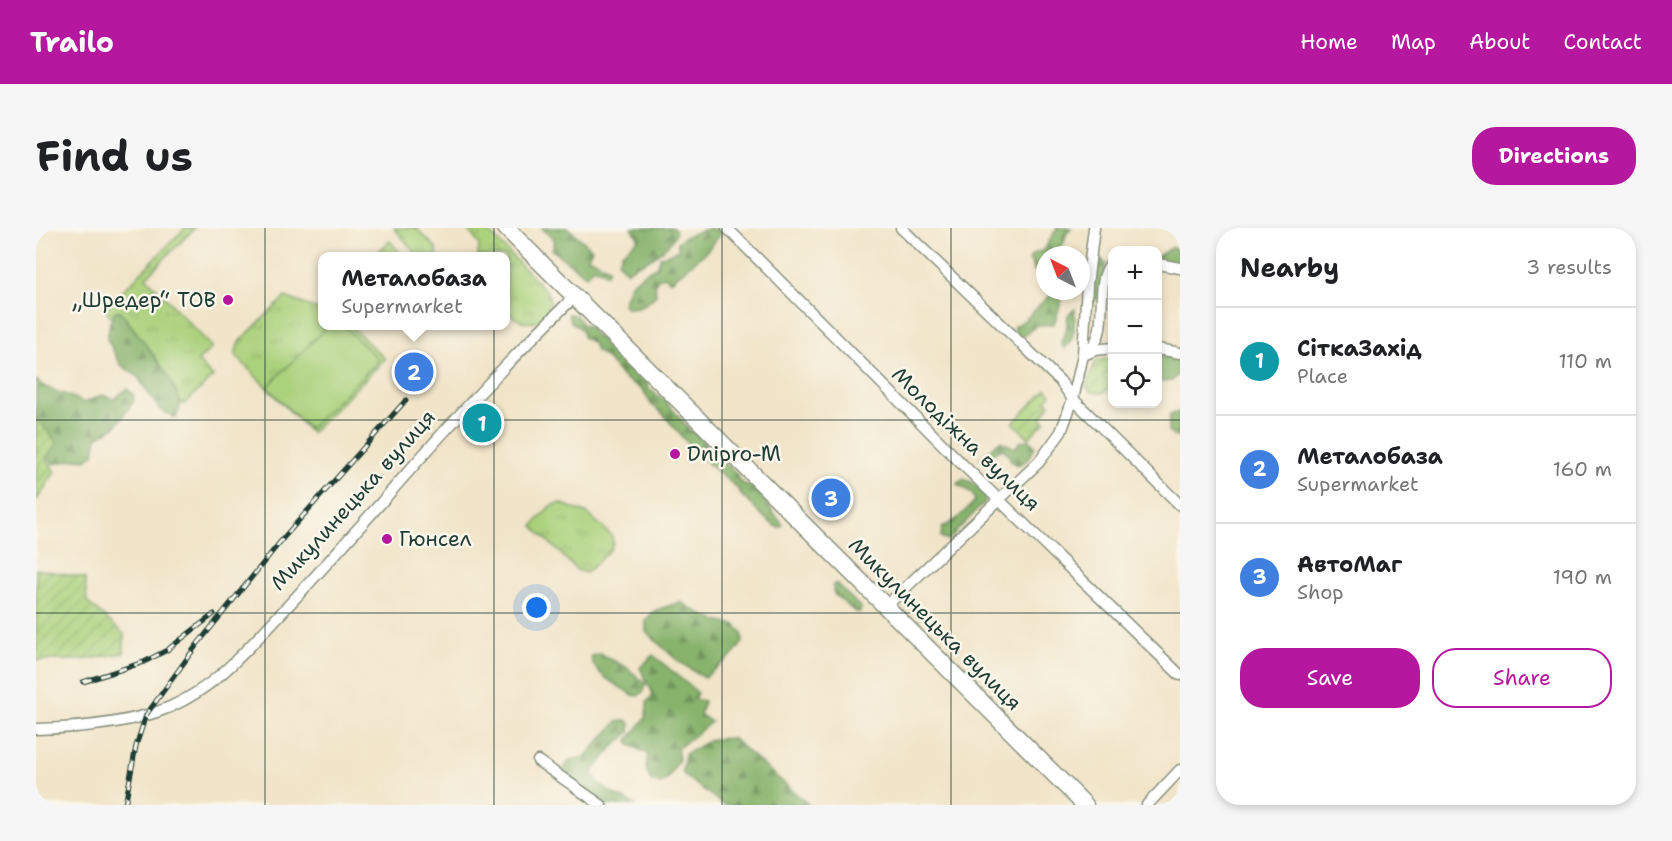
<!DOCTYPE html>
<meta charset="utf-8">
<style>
body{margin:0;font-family:"Shantell Sans",sans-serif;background:#f6f6f6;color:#202124}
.controls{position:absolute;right:18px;top:18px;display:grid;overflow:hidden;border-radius:12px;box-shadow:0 3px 9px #0003}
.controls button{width:54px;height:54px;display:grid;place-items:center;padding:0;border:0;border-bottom:2px solid #e0e0e0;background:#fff;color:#202124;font:30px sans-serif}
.compass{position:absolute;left:1000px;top:18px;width:54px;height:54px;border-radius:50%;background:#fff;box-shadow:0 3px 9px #0003;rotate:318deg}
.you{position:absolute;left:501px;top:380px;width:21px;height:21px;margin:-15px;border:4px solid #fff;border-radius:50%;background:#1a73e8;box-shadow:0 0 0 9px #1a73e833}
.badge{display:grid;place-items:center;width:39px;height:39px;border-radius:50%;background:#b5179e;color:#fff;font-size:20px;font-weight:700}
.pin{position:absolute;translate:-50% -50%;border:3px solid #fff;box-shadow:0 2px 6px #0006}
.popup{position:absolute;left:282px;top:24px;width:192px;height:78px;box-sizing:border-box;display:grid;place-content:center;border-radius:12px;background:#fff;filter:drop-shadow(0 2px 4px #0005);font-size:20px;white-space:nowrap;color:#757577}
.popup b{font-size:22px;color:#202124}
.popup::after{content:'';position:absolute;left:50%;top:100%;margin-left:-12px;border:12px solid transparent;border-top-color:#fff}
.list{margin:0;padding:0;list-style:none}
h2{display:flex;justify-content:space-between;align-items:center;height:78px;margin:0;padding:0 24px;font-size:26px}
h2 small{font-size:20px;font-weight:400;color:#757577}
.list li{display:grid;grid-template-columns:39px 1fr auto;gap:18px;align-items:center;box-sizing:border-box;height:108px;padding:0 24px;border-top:2px solid #e0e0e0}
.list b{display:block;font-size:22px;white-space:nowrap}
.list p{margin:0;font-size:20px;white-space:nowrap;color:#757577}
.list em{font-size:20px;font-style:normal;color:#757577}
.actions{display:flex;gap:12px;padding:18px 24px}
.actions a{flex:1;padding:14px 0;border:2px solid #b5179e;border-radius:24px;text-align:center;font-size:21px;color:#b5179e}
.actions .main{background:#b5179e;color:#fff}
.icon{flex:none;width:33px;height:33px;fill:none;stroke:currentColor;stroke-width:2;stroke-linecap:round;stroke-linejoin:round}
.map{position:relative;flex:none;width:1144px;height:577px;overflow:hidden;border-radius:24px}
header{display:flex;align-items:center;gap:36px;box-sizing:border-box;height:84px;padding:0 30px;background:#b5179e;color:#fff}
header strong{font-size:28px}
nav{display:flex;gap:33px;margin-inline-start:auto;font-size:21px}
.intro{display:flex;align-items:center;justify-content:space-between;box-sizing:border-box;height:144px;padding:0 36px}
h1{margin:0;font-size:42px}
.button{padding:15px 27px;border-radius:24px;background:#b5179e;color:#fff;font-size:21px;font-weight:700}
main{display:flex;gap:36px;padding:0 36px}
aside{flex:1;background:#fff;border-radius:24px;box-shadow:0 3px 9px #0003}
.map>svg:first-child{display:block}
.grass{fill:url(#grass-tufts);stroke:#648758;stroke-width:1.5}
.forest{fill:url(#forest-firs);stroke:#537850;stroke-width:1.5}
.garden{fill:url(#garden-furrows);stroke:#648758;stroke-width:1.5}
.pitch{fill:#aad17c;stroke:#648758;stroke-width:1.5}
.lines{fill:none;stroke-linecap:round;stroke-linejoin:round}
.minor-casing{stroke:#88907e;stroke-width:13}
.highway-casing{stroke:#88907e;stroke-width:19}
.minor{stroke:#fff;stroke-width:10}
.highway{stroke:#fff;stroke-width:16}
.rail-casing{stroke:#1f3d34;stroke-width:5}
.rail{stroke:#fbf7ec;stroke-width:3;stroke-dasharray:9;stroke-linecap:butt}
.grid{fill:none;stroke:#1f3d34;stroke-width:1.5;stroke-opacity:0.55}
.poi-dot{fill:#b5179e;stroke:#fbf7ec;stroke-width:2}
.labels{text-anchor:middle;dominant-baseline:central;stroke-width:5;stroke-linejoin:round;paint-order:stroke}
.poi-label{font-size:21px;fill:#1f3d34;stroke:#fbf7ec;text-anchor:start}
.street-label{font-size:21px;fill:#1f3d34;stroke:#fbf7ec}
</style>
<header>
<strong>Trailo</strong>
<nav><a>Home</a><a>Map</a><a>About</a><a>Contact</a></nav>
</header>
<div class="intro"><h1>Find us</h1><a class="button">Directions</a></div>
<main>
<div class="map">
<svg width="1144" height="577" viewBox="0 0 1144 577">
<defs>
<pattern id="grass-tufts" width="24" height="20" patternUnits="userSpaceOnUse" patternTransform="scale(1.5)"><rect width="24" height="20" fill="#aad17c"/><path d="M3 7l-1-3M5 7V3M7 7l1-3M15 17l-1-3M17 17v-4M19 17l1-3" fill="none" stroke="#92b46c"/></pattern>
<pattern id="forest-firs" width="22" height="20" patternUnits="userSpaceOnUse" patternTransform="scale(1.5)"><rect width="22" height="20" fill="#87b36c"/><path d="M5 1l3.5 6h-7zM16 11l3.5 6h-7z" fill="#6e935a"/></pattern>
<pattern id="garden-furrows" width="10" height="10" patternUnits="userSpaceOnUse" patternTransform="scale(1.5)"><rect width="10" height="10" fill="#aad17c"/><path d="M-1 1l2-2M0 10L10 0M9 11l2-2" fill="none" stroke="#92b46c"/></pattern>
</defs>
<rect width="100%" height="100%" fill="#fbf7ec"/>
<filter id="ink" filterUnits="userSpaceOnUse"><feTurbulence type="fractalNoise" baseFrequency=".0167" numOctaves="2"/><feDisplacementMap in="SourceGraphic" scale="12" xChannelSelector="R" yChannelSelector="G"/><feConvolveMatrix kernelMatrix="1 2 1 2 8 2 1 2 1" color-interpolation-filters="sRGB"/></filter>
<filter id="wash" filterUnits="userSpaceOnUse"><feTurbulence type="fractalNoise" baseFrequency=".008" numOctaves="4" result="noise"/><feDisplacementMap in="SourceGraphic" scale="24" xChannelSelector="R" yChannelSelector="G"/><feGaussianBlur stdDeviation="1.35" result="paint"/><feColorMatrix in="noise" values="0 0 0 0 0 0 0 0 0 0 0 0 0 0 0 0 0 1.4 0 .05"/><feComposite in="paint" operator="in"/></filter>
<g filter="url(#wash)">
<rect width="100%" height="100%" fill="#f1e4c8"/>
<g class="grass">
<path d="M 149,0 L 159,0 L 110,49 L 176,119 L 162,133 L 177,149 L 147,177 L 69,81 Z"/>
<path d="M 358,0 L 380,0 L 400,20 L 402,28 L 382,28 Z"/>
<path d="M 430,0 L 449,0 L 511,64 C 525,87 493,109 470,82 L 470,78 L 474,74 L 470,69 L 470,28 L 442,28 L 443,16 Z"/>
<path d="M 354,13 L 367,28 L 337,28 Z"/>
<path d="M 249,69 L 286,83 L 286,98 L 315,98 L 349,131 L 275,205 L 199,127 L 203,114 Z"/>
<path d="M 524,275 L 552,286 L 576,308 L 577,314 L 574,322 L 550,345 L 541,342 L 497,298 L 514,278 Z"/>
</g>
<g class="forest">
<path d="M 505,0 L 532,0 L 556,21 L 552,29 L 573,40 L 571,46 L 558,39 L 550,48 L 516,22 L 519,12 Z"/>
<path d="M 596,0 L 637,0 L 640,3 C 638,15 619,29 608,34 C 601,38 597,38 591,44 L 582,34 L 586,25 L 603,11 Z"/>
<path d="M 674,0 L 684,3 L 684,7 L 669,25 L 635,53 L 628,48 L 623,50 L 619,55 L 620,67 C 611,76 604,81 591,80 L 587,76 L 595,56 L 607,46 L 620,39 L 624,29 L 643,22 L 641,14 C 652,5 661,5 674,0 Z"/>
<path d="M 1021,0 L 1035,0 L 1030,6 L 1028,15 L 1013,27 L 1009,27 C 1009,37 1008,40 999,44 L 993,31 L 999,25 L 1008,22 Z"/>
<path d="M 1136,19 L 1144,22 L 1144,32 L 1139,36 L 1122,33 L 1122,28 Z"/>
<path d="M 1064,30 L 1070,36 L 1062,69 L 1056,76 C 1053,60 1053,42 1064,30 Z"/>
<path d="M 1018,66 L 1026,72 L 1018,96 L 1001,97 L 987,109 L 979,106 L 978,98 C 993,94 1001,74 1018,66 Z"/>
<path d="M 1039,81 C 1038,97 1040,111 1028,121 L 1025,113 L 1030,104 L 1032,87 Z"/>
<path d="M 79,83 L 84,83 C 98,102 142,154 144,176 C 144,181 142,185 140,190 L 123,181 L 101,148 L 85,137 L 71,111 L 74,94 Z"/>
<path d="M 532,86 C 540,86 543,89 546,97 L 552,98 L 561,109 L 570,113 L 573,120 L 579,122 L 588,130 L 600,149 L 612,155 L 613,161 L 628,171 L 654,202 L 660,204 L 668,215 L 677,222 L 680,227 L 699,244 L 704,254 L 716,260 L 724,267 L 747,297 L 743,300 C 729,293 719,279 708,270 C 705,267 703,262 700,259 C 685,247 670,234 656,220 C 645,209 636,196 626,185 C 623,182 618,179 615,176 C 612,172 611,168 608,164 C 602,157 592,154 586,148 C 577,140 571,127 560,123 L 557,115 L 547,109 L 546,102 L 534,93 Z"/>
<path d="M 1122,126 L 1136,130 L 1144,129 L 1144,144 L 1136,153 L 1122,154 Z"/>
<path d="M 0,152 C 13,165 32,164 48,175 L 66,167 L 78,171 L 91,161 L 97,166 L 98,173 L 79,199 L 61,209 L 58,226 L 50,232 L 40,231 L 18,236 L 3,220 L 0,201 Z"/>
<path d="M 1142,184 L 1144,186 L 1144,207 L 1139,209 L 1132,204 L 1134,187 Z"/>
<path d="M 994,212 L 999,219 L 990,233 L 982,237 L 975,233 L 973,227 L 967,221 C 958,224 953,229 944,230 L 964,213 L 979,220 L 985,213 Z"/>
<path d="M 927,251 L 936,254 L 948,266 L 949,274 L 912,312 L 905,309 L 906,300 L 921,291 L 939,273 L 936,265 L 921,256 Z"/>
<path d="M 800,355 L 825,380 L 824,384 L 819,384 L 798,366 L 797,357 Z"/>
<path d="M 644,374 C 662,384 677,395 698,396 L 706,404 L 707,414 L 698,426 L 668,450 L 642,433 L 610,404 L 610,392 L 618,383 Z"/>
<path d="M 564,426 L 590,439 L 610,456 L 608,463 L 602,468 L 597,467 C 583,458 556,446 555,428 Z"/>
<path d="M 617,427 L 662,465 L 657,471 L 668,473 L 664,486 L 675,494 L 641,521 L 643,531 L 632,550 L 624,556 L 614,552 L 610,540 L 612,526 L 594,517 L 592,512 L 610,489 L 611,474 L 617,466 L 604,440 Z"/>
<path d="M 591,492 L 594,496 L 594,504 L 577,519 L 557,543 C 560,561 585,569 599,577 L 569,577 L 528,547 L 527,542 L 534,532 L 549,529 L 581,494 Z"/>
<path d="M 696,510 L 773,577 L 688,577 L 650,549 L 646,544 L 649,526 L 676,511 Z"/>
</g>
<g class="garden">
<path d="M 1076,130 L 1076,161 L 1066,165 L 1055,164 L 1050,158 L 1060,132 Z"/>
<path d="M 1010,161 L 1015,166 L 1010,172 L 1014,176 L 1005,190 L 1009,193 L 993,210 L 977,195 Z"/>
<path d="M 0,189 L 21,215 L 10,230 L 19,244 L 0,273 Z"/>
<path d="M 0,341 L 49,350 L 51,374 L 88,406 L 88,425 L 45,432 L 0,432 Z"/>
</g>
<path class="pitch" d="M 292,98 L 308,98 L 343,132 L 273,201 L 231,159 Z"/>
</g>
<g filter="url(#ink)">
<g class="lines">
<defs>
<g id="minor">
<path d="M 691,0 L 926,236 L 1144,447"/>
<path d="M 865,0 L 1024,153 L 1037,171 L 1144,277"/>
<path d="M 1122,36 L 1144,40"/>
<path d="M 1122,121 L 1144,125"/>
<path d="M 1050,126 L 1059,122 L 1076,120"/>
<path d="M 1047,127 C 1052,123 1057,118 1060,113 C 1071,92 1059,52 1076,34"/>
<path d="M 850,378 L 1003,234 L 1025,204 L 1037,171 L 1047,127 L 1051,57 L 1058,0"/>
<path d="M 0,501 C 40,500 97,495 134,479 C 177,460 204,429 235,396 C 275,354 313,311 351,268 C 411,199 473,132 538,69"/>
<path d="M 502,533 L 565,577"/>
<path d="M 1111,577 L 1144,542"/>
</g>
<path id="highway" d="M 470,0 L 1049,577"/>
</defs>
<use href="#minor" class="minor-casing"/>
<use href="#highway" class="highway-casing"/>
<use href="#minor" class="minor"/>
<use href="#highway" class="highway"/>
<defs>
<g id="rail">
<path d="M 47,454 L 108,434 L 131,422 L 178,386"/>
<path d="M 89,577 L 100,518 L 110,487 L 160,418 L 249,308 L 370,172"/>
</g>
</defs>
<use href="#rail" class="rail-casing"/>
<use href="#rail" class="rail"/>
</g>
</g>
<path class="grid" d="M 229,0 L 229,577M 458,0 L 458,577M 686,0 L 686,577M 915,0 L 915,577M 0,192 L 1144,192M 0,385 L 1144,385"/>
<g class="poi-dot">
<circle cx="192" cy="72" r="6"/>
<circle cx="639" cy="226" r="6"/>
<circle cx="351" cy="311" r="6"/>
</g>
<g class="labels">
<g class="poi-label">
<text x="180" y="72" text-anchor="end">„Шредер“ ТОВ</text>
<text x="651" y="226">Dnipro-M</text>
<text x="363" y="311">Гюнсел</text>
</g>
<g class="street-label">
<text transform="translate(930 211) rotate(44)">Молодіжна вулиця</text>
<text transform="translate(317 272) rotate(-48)">Микулинецька вулиця</text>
<text transform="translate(899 396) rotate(45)">Микулинецька вулиця</text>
</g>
</g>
</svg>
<div class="controls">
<button>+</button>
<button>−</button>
<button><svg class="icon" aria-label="locate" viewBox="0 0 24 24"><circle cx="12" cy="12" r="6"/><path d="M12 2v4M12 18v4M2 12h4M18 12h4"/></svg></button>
</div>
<svg class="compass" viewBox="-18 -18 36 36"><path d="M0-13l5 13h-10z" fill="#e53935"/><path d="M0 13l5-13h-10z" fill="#757577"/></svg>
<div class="you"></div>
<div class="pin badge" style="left:446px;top:195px;background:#0f9aa8">1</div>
<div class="pin badge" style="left:378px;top:144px;background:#3f7fe0">2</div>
<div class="popup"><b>Металобаза</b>Supermarket</div>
<div class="pin badge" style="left:795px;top:270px;background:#3f7fe0">3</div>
</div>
<aside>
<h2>Nearby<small>3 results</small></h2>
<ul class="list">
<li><span class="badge" style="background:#0f9aa8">1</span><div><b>СіткаЗахід</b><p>Place</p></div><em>110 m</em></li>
<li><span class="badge" style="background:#3f7fe0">2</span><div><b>Металобаза</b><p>Supermarket</p></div><em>160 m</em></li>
<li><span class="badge" style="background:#3f7fe0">3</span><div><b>АвтоМаг</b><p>Shop</p></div><em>190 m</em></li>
</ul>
<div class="actions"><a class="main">Save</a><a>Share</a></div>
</aside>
</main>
